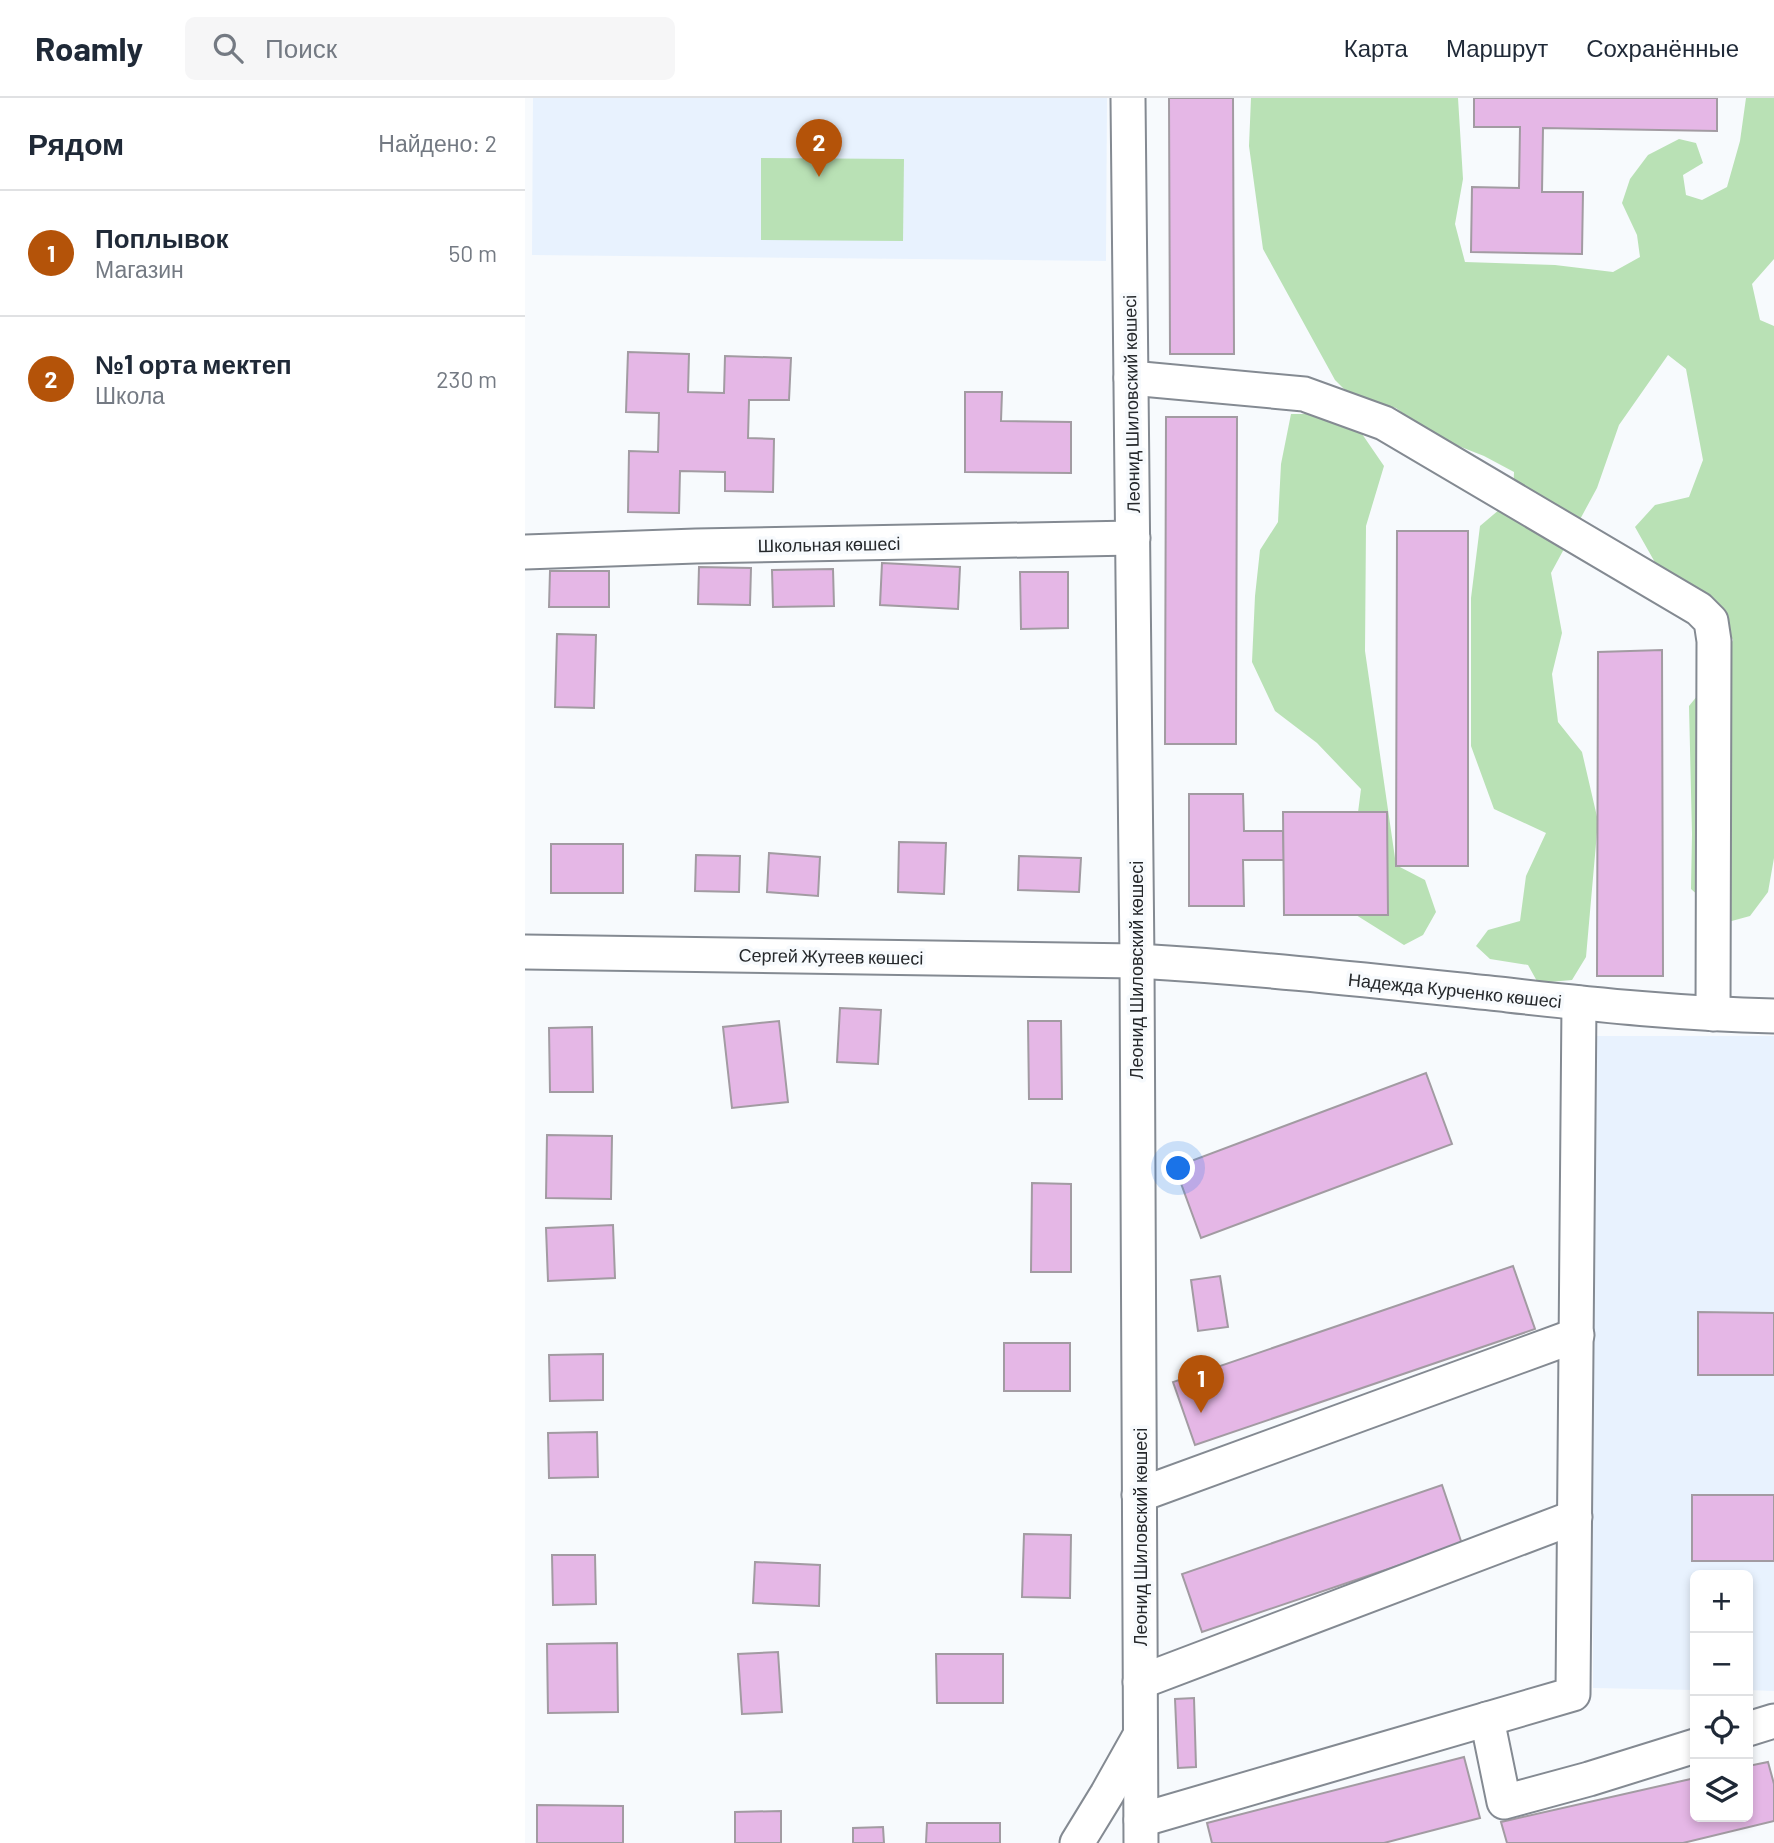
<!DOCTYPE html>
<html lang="ru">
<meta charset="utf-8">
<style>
body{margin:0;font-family:Barlow,sans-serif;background:#f6f6f7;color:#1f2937}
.controls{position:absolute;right:21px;bottom:21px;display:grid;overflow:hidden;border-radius:10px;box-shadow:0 4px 10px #0003}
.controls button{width:63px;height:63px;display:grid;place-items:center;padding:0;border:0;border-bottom:2px solid #e0e1e3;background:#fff;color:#1f2937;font:35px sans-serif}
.you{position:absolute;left:654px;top:1071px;width:24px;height:24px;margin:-18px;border:5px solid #fff;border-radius:50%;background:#1a73e8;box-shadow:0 0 0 10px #1a73e833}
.badge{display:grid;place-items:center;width:46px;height:46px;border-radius:50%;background:#b45309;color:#fff;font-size:23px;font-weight:700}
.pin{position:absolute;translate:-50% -58px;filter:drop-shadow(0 2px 4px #0008)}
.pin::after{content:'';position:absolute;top:37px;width:24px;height:21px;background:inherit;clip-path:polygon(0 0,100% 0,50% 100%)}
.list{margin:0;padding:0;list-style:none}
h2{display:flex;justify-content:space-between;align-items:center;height:91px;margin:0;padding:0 28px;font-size:30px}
h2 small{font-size:23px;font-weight:400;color:#747a83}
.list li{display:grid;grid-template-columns:46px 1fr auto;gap:21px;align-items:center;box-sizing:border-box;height:126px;padding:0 28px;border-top:2px solid #e0e1e3}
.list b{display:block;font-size:26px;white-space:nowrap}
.list p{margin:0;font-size:23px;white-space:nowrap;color:#747a83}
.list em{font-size:23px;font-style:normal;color:#747a83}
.icon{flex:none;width:38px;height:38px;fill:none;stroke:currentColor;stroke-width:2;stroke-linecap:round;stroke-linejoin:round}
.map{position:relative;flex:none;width:1249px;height:1745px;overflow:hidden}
header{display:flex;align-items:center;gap:42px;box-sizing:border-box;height:98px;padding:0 35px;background:#fff;border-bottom:2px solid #e0e1e3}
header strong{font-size:33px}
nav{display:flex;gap:38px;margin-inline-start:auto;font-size:24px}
.search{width:490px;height:63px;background:#f6f6f7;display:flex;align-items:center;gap:18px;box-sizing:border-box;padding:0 24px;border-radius:10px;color:#747a83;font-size:26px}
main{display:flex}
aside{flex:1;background:#fff}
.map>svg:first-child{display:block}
.built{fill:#e8f2fe}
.green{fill:#b9e1b5}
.building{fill:#e5b7e6;stroke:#a29ba2;stroke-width:2}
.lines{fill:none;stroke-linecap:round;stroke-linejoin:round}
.minor-casing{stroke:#848a92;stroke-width:37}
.minor{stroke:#fff;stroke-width:33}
.labels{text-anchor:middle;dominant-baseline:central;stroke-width:7;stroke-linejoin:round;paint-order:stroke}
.street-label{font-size:18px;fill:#25282b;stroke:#f7fafd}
</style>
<header>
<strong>Roamly</strong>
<div class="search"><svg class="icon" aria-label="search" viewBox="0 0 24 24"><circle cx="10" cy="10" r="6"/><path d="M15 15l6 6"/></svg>Поиск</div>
<nav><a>Карта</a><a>Маршрут</a><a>Сохранённые</a></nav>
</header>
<main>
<aside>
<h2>Рядом<small>Найдено: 2</small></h2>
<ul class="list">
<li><span class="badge">1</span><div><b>Поплывок</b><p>Магазин</p></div><em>50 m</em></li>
<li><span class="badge">2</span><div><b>№1 орта мектеп</b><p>Школа</p></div><em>230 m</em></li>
</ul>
</aside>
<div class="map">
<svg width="1249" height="1745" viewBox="0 0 1249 1745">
<rect width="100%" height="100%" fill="#f7fafd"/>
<g class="built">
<path d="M 8,0 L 582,0 L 581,163 L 7,157 Z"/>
<path d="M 1067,938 L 1249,938 L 1249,1593 L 1223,1592 L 1223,1477 L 1170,1477 L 1170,1592 L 1068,1590 Z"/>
</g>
<g class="green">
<path d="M 726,0 L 933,0 L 938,81 L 930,126 L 940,164 L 1030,167 L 1088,174 L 1115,159 L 1112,137 L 1097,105 L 1105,81 L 1123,57 L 1154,41 L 1171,45 L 1178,65 L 1158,77 L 1161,97 L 1177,102 L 1202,89 L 1215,43 L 1221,0 L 1249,0 L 1249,161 L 1227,186 L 1235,222 L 1249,228 L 1249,760 L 1243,794 L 1225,818 L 1203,824 L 1166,791 L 1167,736 L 1164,608 L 1190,576 L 1208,542 L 1193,514 L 1145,491 L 1110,429 L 1130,407 L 1164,399 L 1178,362 L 1161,271 L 1143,257 L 1094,327 L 1072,390 L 1026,475 L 1037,535 L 1027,576 L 1033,624 L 1057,654 L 1073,723 L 1061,859 L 1047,882 L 1013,885 L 1003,867 L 965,861 L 951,848 L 963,832 L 995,823 L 1001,778 L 1021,735 L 969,711 L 946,648 L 946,500 L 955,428 L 988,400 L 989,374 L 959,358 L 908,338 L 871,310 L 826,298 L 810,282 L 738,151 L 724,48 Z"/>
<path d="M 236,60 L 379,61 L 378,143 L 236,142 Z"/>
<path d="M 766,316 L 791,316 L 835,333 L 859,368 L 841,428 L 840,553 L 871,767 L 900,782 L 911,814 L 898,837 L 879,847 L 831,817 L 820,783 L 831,730 L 836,691 L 792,645 L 750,613 L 727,564 L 730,498 L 735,452 L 753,424 L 756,366 Z"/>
</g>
<g class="building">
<path d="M 644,0 L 708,0 L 709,256 L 645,256 Z"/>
<path d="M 949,0 L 1192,0 L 1192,33 L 1018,30 L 1017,94 L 1058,94 L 1057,156 L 946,154 L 947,89 L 994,90 L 995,29 L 949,29 Z"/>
<path d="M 103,254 L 164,256 L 163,294 L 199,295 L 200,258 L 266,260 L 264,302 L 224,302 L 223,340 L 249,341 L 248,394 L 200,393 L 200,374 L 155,373 L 154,415 L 103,414 L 104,353 L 133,354 L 134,315 L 101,314 Z"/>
<path d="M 440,294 L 477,294 L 476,323 L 546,324 L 546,375 L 440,374 Z"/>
<path d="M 641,319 L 712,319 L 711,646 L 640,646 Z"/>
<path d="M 872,433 L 943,433 L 943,768 L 871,768 Z"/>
<path d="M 357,465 L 435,469 L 433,511 L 355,507 Z"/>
<path d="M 174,469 L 226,470 L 225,507 L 173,506 Z"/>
<path d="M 308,471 L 309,508 L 248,509 L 247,472 Z"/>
<path d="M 25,473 L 84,473 L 84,509 L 24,509 Z"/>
<path d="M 495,474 L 543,474 L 543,530 L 496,531 Z"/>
<path d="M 32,536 L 71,537 L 69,610 L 30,609 Z"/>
<path d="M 1137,552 L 1138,878 L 1072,878 L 1073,554 Z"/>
<path d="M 664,696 L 718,696 L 719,733 L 758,733 L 759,762 L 718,762 L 719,808 L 664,808 Z"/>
<path d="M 758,714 L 862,714 L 863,817 L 759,817 Z"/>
<path d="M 374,744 L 421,745 L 419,796 L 373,794 Z"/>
<rect x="26" y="746" width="72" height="49"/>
<path d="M 244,755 L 295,759 L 293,798 L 242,794 Z"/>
<path d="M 171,757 L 215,758 L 214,794 L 170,793 Z"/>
<path d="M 494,758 L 556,760 L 554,794 L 493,792 Z"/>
<path d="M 315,910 L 356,912 L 353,966 L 312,964 Z"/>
<path d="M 254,923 L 263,1004 L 207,1010 L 198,929 Z"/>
<path d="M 503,923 L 536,923 L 537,1001 L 504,1001 Z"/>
<path d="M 67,929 L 68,994 L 25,994 L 24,930 Z"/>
<path d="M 901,975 L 927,1046 L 676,1140 L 650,1069 Z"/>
<path d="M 22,1037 L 87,1038 L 86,1101 L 21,1100 Z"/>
<path d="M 507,1085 L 546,1086 L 546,1174 L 506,1174 Z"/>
<path d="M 88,1127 L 90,1180 L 23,1183 L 21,1130 Z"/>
<path d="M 988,1168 L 1010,1231 L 670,1347 L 648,1284 Z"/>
<path d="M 695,1178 L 703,1229 L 673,1233 L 666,1182 Z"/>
<path d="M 1173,1214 L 1249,1215 L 1249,1277 L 1173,1277 Z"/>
<rect x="479" y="1245" width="66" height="48"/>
<path d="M 78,1256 L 78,1302 L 25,1303 L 24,1257 Z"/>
<path d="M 72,1334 L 73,1379 L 24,1380 L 23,1335 Z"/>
<path d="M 917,1387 L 937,1446 L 677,1534 L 657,1476 Z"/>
<rect x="1167" y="1397" width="82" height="66"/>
<path d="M 499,1436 L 546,1437 L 545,1500 L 497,1499 Z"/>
<path d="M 27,1457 L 70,1457 L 71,1506 L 28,1507 Z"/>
<path d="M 230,1464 L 295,1467 L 294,1508 L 228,1505 Z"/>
<path d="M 92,1545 L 93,1614 L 23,1615 L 22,1546 Z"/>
<path d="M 253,1554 L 257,1614 L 217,1616 L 213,1556 Z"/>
<path d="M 411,1556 L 478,1556 L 478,1605 L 412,1605 Z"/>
<path d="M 669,1600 L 671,1669 L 653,1670 L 650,1601 Z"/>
<path d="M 939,1659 L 955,1720 L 859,1745 L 687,1745 L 682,1725 Z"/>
<path d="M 1243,1664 L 1249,1686 L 1249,1723 L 1158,1745 L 982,1745 L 976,1724 L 1170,1680 L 1170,1719 L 1223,1719 L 1223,1668 Z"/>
<path d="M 12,1707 L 98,1708 L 98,1745 L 12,1745 Z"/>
<path d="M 256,1713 L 256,1745 L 210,1745 L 210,1714 Z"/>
<path d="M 402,1725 L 475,1725 L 475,1745 L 401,1745 Z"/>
<path d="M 358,1729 L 359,1745 L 328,1745 L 328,1730 Z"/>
</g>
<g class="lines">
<defs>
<g id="minor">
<path d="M 603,0 L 612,863 L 616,1745"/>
<path d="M 606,280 L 779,296 L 859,325 L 1174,511 L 1186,523 L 1189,543 L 1188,916"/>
<path d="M 0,454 L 171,448 L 608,440"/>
<path d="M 0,854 L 612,863 C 736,870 859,884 983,897 C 1072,907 1160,916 1249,918"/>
<path d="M 614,1397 L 1052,1237"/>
<path d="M 615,1584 L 1050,1419"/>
<path d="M 962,1621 L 979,1704 L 1064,1681 L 1170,1648"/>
<path d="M 1223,1631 L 1249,1623"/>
<path d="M 616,1722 L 1048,1596 L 1054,905"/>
<path d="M 552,1745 L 582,1696 L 614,1639"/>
</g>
</defs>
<use href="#minor" class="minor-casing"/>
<use href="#minor" class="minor"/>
</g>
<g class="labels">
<g class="street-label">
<text transform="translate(606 306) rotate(-91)">Леонид Шиловский көшесі</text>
<text transform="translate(304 446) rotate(-1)">Школьная көшесі</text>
<text transform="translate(306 858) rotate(1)">Сергей Жутеев көшесі</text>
<text transform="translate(611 872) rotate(-90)">Леонид Шиловский көшесі</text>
<text transform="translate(930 892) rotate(6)">Надежда Курченко көшесі</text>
<text transform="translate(615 1439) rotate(-90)">Леонид Шиловский көшесі</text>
</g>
</g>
</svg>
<div class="controls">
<button>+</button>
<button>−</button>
<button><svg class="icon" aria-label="locate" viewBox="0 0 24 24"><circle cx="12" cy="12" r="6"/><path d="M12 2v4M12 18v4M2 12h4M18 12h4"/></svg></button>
<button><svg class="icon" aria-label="layers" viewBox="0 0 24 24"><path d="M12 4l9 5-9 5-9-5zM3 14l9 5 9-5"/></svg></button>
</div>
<div class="you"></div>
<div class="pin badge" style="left:676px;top:1315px">1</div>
<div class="pin badge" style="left:294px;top:79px">2</div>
</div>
</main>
